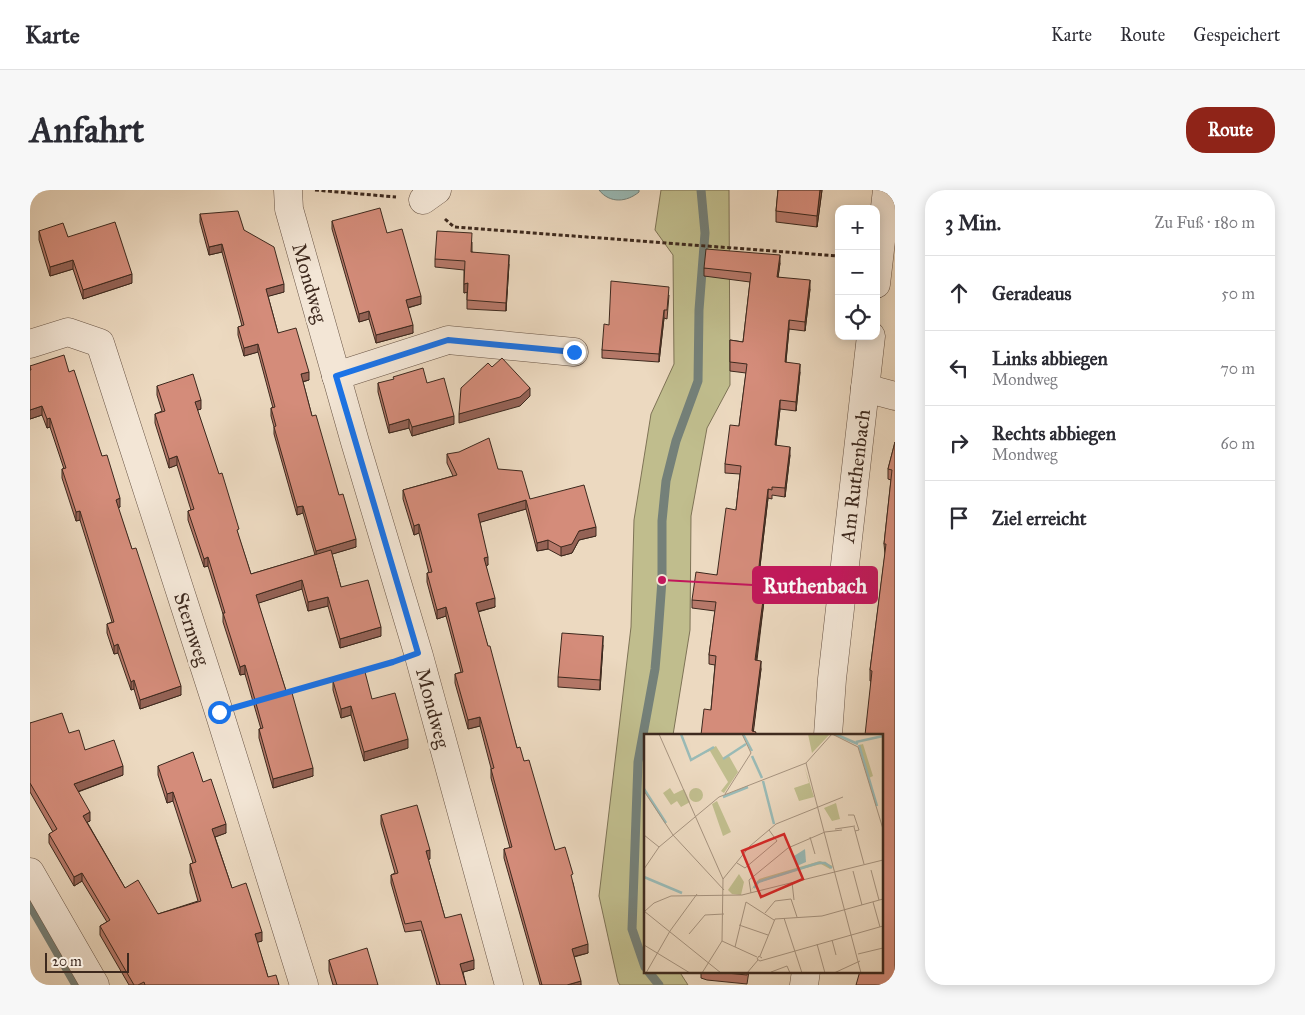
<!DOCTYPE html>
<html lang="de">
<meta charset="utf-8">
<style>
body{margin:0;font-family:"IM FELL Great Primer",serif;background:#f7f7f7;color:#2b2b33}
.controls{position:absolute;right:15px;top:15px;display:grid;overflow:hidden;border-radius:10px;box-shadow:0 2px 12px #0003}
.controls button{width:45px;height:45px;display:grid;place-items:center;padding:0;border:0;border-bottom:1px solid #e1e1e2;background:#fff;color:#2b2b33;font:25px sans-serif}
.scale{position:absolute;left:15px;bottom:12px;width:84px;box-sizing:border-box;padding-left:5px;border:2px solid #3d291e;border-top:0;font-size:14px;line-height:18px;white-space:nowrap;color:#3d291e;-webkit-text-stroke:4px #f3e6d6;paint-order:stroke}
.stop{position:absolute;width:15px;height:15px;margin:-11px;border:4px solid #1a73e8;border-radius:50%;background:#fff}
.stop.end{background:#1a73e8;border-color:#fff;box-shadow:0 1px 5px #0008}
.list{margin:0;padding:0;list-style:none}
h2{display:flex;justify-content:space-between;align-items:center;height:65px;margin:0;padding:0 20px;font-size:21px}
h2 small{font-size:16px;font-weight:400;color:#7c7c81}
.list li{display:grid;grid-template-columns:32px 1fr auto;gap:15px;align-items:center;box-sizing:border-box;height:75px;padding:0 20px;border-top:1px solid #e1e1e2}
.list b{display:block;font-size:19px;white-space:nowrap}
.list p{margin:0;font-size:16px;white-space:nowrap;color:#7c7c81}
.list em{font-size:16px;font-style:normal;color:#7c7c81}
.icon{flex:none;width:28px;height:28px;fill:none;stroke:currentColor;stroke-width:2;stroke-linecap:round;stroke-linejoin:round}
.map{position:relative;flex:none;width:865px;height:795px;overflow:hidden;border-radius:20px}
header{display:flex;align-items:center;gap:30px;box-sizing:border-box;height:70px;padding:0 25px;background:#fff;border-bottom:1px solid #e1e1e2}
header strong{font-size:24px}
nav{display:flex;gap:28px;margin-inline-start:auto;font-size:18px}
.intro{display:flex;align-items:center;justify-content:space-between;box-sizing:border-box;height:120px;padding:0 30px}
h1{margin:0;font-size:35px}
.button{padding:12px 22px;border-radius:20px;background:#8f2418;color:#fff;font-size:18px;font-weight:700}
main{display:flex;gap:30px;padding:0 30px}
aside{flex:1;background:#fff;border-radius:20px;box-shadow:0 2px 12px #0003}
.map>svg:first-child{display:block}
.green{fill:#c0bd8d;stroke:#7e7356}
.water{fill:#99bab6;stroke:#748079}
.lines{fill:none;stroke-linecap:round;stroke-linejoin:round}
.stream{stroke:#748079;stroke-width:9}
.minor-casing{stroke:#695546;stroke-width:29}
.path{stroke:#3d291e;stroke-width:3;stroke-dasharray:4 2.5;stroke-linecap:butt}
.minor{stroke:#f3e6d6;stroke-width:28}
.wall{fill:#b67869;stroke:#3d291e}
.shaded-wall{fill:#946255;stroke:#3d291e}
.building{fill:#d48c7a;stroke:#3d291e}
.route{stroke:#1a73e8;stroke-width:6}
.labels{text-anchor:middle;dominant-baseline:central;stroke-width:5;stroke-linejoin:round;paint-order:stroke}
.street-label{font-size:20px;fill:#3d291e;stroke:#f3e6d6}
.inset-river{fill:none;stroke:#99bab6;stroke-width:2.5}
.inset-road{fill:none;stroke:#a6937f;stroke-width:1}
.view{fill:#d62828;fill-opacity:0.15;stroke:#d62828;stroke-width:2.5}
.inset-edge{fill:none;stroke:#3d291e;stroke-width:2.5}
.leader{fill:none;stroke:#c2185b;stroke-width:2}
.callout-dot{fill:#c2185b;stroke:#f3e6d6;stroke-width:2}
.callout{fill:#c2185b;stroke:#c2185b;stroke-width:2}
.callout-label{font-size:21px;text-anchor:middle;font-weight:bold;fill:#fff}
</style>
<header>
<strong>Karte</strong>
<nav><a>Karte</a><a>Route</a><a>Gespeichert</a></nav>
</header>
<div class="intro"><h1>Anfahrt</h1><a class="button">Route</a></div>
<main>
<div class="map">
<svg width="865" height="795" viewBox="0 0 865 795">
<rect width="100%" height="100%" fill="#ecd9c0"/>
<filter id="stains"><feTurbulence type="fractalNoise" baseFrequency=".004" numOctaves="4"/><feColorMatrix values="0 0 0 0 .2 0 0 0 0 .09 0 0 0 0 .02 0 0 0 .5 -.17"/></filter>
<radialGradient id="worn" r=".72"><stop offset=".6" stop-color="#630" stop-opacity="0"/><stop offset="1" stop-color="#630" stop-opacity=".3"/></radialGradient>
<path class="green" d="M 631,0 L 699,0 L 700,195 L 677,238 L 661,326 L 660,440 L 643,545 L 615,545 L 615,781 L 649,781 L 658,795 L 590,795 L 588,792 L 569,706 L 601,437 L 604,330 L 621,224 L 644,174 L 643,65 L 625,40 Z"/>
<path class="water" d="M 569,0 L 609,0 L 609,2 C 597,12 580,14 569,0 Z"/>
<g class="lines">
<g class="stream">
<path d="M 0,715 L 46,795"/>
<path d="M 615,777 L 602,739 L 608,572 L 625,479 L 628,445 L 632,390 L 632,331 L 636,291 L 646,251 L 668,191 L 669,120 L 675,43 L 671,0"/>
<path d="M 618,781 L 629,795"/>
</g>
<defs>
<g id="minor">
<path d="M 258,0 L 259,19 L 325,252 L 389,466 L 479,795"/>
<path d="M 393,10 L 407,0"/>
<path d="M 846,94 L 857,0"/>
<path d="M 0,154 L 38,142 L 70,153 L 189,522 L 274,795"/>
<path d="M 306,186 L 418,150 L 544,162"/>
<path d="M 835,198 L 865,206"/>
<path d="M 798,545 L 802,489 L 841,146"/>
<path d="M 0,682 L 65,795"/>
<path d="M 774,795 L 776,781"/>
</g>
</defs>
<use href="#minor" class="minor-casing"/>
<g class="path">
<path d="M 285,0 L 366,7"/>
<path d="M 415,29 L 424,37 L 809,66"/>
<path d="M 252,504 L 361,473"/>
</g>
<use href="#minor" class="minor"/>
</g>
<g class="wall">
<path d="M 748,0 L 792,0 L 787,37 L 746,32 L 746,21 Z"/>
<path d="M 170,24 L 214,40 L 254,102 L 238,106 L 248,143 L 279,190 L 273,192 L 282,226 L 326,357 L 302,364 L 311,397 L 351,446 L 310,458 L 298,416 L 278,421 L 272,399 L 228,413 L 283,586 L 243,598 L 229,548 L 229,539 L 231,539 L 215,484 L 210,485 L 193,432 L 193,424 L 178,376 L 174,377 L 158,330 L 158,321 L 161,320 L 147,275 L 139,278 L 125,233 L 125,224 L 132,221 L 127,205 L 127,196 L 171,219 L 167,220 L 221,384 L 285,365 L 273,323 L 267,325 L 244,244 L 244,237 L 241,226 L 241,218 L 243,218 L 228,162 L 214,166 L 208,145 L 208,137 L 212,136 L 192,62 L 179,65 L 170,32 Z"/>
<path d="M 302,31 L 357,43 L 391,114 L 378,118 L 383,143 L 346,153 L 339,129 L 329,132 L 302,39 Z"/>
<path d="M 9,41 L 38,47 L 102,93 L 53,109 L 43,79 L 20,86 L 9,50 Z"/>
<path d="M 442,52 L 442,62 L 479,74 L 476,121 L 437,119 L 437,102 L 434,103 L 434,80 L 405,77 L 405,69 Z"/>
<path d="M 750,73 L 748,87 L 780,99 L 775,141 L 759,139 L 756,172 L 770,182 L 766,221 L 750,219 L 746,255 L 760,265 L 755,307 L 742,305 L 742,309 L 738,308 L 727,402 L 734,411 L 727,470 L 731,479 L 723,541 L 726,545 L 681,520 L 685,475 L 679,474 L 679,465 L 685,421 L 662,418 L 662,410 L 687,385 L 706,320 L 710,284 L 695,283 L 695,274 L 709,236 L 716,183 L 700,181 L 700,150 L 713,152 L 720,92 L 674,86 L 674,78 Z"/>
<path d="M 639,105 L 637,129 L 634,128 L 629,172 L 572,168 L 572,160 L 579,135 Z"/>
<path d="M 0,176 L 39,182 L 72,266 L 90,317 L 88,318 L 151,505 L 110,519 L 104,499 L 101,500 L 88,463 L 84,464 L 77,443 L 77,434 L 82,432 L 50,330 L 46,331 L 32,288 L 32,279 L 34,279 L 20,237 L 17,238 L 12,225 L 0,229 Z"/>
<path d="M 348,193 L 397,193 L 424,234 L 382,246 L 379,238 L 359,243 L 348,202 Z"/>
<path d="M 865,252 L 851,781 L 841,491 L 840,491 L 840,480 L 855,364 L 854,354 L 861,290 L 858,289 L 858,279 Z"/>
<path d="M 417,264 L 468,279 L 500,309 L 566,346 L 549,350 L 542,363 L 531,366 L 518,359 L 507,361 L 496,319 L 450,332 L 458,375 L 456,376 L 465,417 L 448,422 L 487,558 L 494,571 L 525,660 L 543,693 L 558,763 L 544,767 L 551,795 L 510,795 L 474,668 L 474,659 L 480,658 L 461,588 L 461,578 L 450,536 L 438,539 L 425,493 L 425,484 L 431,482 L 416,426 L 407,429 L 397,392 L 397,383 L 399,383 L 389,343 L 384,345 L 373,309 L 373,300 L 423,286 L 417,273 Z"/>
<path d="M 573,455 L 570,500 L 528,497 L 528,487 Z"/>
<path d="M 303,491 L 342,509 L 378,558 L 334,571 L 321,525 L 311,528 L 303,500 Z"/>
<path d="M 0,533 L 39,543 L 55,560 L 93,585 L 48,602 L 60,631 L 57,632 L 95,698 L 128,724 L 168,711 L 160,683 L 160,674 L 163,673 L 143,611 L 137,613 L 128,585 L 128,576 L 173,592 L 196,643 L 185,647 L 202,698 L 232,751 L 227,752 L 238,787 L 249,795 L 99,795 L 70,745 L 70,736 L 77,732 L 52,691 L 44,696 L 19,653 L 19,644 L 23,642 L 0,602 Z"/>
<path d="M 351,625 L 400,669 L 398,669 L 415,728 L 444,779 L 433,782 L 436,795 L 407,795 L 391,740 L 375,742 L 361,693 L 361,685 L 365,683 L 351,634 Z"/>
<path d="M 299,770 L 348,795 L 303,795 L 299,781 Z"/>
<path d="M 671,781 L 719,781 L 717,794 L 677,790 L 671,788 Z"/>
</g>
<g class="shaded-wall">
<path d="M 790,0 L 792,0 L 787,37 L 787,26 Z"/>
<path d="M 192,54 L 192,62 L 179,65 L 179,57 Z"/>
<path d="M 479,65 L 479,74 L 476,121 L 476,113 Z"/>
<path d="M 750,65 L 750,73 L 747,95 L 747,87 Z"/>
<path d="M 43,70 L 43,79 L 20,86 L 20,77 Z"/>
<path d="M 102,84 L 102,93 L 53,109 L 53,100 Z"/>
<path d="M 780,90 L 780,99 L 775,141 L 775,132 Z"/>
<path d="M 438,93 L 438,102 L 434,103 L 434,94 Z"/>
<path d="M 254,94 L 254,102 L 236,107 L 236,99 Z"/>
<path d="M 391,106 L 391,114 L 376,118 L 376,110 Z"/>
<path d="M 634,120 L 634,128 L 629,172 L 629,164 Z"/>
<path d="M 339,121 L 339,129 L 329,132 L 329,124 Z"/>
<path d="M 759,130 L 759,139 L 755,180 L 755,172 Z"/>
<path d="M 383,135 L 383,143 L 346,153 L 346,145 Z"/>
<path d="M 228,154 L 228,162 L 214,166 L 214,158 Z"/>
<path d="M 770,174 L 770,182 L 766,221 L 766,212 Z"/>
<path d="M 279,182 L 279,190 L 271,192 L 271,184 Z"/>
<path d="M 500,198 L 500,206 L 490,216 L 429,233 L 429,224 Z"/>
<path d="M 171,210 L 171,219 L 165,221 L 165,212 Z"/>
<path d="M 750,210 L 750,219 L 745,263 L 745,255 Z"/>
<path d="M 12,216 L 12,225 L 0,229 L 0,220 Z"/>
<path d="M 424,226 L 424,234 L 382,246 L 382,237 Z"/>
<path d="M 20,228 L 20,237 L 17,238 L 17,229 Z"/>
<path d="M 379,229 L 379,238 L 359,243 L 359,235 Z"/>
<path d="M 760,257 L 760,265 L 755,307 L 755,298 Z"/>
<path d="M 147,266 L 147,275 L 139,278 L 139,269 Z"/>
<path d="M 738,299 L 738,308 L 726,410 L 726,402 Z"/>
<path d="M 90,308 L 90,317 L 86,319 L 86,310 Z"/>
<path d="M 496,310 L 496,319 L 448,333 L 448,324 Z"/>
<path d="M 273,316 L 273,323 L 267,325 L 267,317 Z"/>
<path d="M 50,321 L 50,330 L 46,331 L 46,322 Z"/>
<path d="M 389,334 L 389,343 L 384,345 L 384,336 Z"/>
<path d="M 566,337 L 566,346 L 549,350 L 542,363 L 531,366 L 531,357 L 549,341 Z"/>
<path d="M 326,349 L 326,357 L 286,369 L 286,361 Z"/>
<path d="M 518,350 L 518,359 L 507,361 L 507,353 Z"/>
<path d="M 178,367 L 178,376 L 174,377 L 174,369 Z"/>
<path d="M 458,367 L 458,375 L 454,377 L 454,368 Z"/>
<path d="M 272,390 L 272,399 L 226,414 L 226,405 Z"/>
<path d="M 734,403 L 734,411 L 725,478 L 725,470 Z"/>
<path d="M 298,407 L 298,416 L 278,421 L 278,412 Z"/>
<path d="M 465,408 L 465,417 L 446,422 L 446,413 Z"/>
<path d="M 416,417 L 416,426 L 407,429 L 407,420 Z"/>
<path d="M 351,437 L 351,446 L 310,458 L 310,449 Z"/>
<path d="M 573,446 L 573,455 L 570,500 L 570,490 Z"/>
<path d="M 88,454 L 88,463 L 84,464 L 84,456 Z"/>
<path d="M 731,471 L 731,479 L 723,545 L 722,541 Z"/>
<path d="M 215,475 L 215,484 L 210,485 L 210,477 Z"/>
<path d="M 104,490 L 104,499 L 101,500 L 101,492 Z"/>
<path d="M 151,496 L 151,505 L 110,519 L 110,510 Z"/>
<path d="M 321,516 L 321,525 L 311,528 L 311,519 Z"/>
<path d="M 450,527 L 450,536 L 438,539 L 438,530 Z"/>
<path d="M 378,549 L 378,558 L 334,571 L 334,562 Z"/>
<path d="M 93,576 L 93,585 L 44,603 L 44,594 Z"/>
<path d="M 283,578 L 283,586 L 243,598 L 243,589 Z"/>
<path d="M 143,602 L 143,611 L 137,613 L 137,604 Z"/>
<path d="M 60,622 L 60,631 L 53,634 L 53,626 Z"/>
<path d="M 196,634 L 196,643 L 182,648 L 182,639 Z"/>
<path d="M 400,660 L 400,669 L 396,670 L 396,661 Z"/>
<path d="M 52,683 L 52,691 L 44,696 L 44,687 Z"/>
<path d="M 232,742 L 232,751 L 225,753 L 225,744 Z"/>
<path d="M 558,754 L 558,763 L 542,767 L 542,759 Z"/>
<path d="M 444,770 L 444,779 L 430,783 L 430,774 Z"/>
<path d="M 551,791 L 551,795 L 537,795 Z"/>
</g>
<g class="building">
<path d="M 748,0 L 790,0 L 787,26 L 746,21 Z"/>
<path d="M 350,18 L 357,43 L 372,39 L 391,106 L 376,110 L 383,135 L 346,145 L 339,121 L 329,124 L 302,31 Z"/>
<path d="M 208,21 L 214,40 L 244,57 L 254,94 L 236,99 L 248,143 L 266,138 L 279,182 L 271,184 L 282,226 L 286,225 L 309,305 L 313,304 L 326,349 L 286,361 L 273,316 L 267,317 L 244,237 L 246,236 L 241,218 L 245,217 L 228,154 L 214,158 L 208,137 L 214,135 L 192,54 L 179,57 L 170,24 Z"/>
<path d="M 85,32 L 102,84 L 53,100 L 43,70 L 20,77 L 9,41 L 33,33 L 38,47 Z"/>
<path d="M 407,41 L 442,43 L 441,62 L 479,65 L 476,113 L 437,110 L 438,93 L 434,94 L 435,71 L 405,69 Z"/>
<path d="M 676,59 L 750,65 L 747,87 L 780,90 L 775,132 L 759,130 L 755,172 L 770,174 L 766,212 L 750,210 L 745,255 L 760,257 L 755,298 L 742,297 L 742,300 L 738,299 L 726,402 L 734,403 L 725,470 L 731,471 L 722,541 L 726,542 L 725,545 L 671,545 L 674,519 L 681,520 L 686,466 L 679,465 L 686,412 L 662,410 L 666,382 L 687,385 L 696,318 L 706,320 L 711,276 L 695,274 L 700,235 L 709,236 L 717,174 L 700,172 L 700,150 L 713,152 L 721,83 L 674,78 Z"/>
<path d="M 581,91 L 639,97 L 637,120 L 634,120 L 629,164 L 572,160 L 574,134 L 579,135 Z"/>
<path d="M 34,165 L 39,182 L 44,180 L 72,266 L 77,265 L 90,308 L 86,310 L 102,359 L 106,358 L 151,496 L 110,510 L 104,490 L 101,492 L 88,454 L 84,456 L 77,434 L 84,432 L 50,321 L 46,322 L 32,279 L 36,278 L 20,228 L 17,229 L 12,216 L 0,220 L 0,180 L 1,180 L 0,176 Z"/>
<path d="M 472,168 L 500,198 L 490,207 L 429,224 L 431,198 L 458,173 L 462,177 Z"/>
<path d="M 393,178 L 397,193 L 414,188 L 424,226 L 382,237 L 379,229 L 359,235 L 348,193 L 364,189 L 363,187 Z"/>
<path d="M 163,184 L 171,210 L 165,212 L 189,284 L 192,283 L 209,339 L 207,340 L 221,384 L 301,360 L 311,397 L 338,390 L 351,437 L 310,449 L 298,407 L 278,412 L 272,390 L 226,405 L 257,504 L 262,503 L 283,578 L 243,589 L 229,539 L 233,538 L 215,475 L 210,477 L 193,423 L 195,423 L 178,367 L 174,369 L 158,321 L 164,319 L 147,266 L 139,269 L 125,224 L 135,221 L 127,196 Z"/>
<path d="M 459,248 L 468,279 L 492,281 L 500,309 L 554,295 L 566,337 L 549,341 L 542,354 L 531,357 L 518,350 L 507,353 L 496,310 L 448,324 L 458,367 L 454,368 L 465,408 L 446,413 L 458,456 L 460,456 L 487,558 L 490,557 L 494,571 L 499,570 L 525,660 L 535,657 L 543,684 L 541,685 L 558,754 L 542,759 L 551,791 L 537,795 L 512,795 L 474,659 L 482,657 L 461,579 L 464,578 L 450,527 L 438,530 L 425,484 L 433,482 L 416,417 L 407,420 L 397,383 L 402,382 L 389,334 L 384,336 L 373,300 L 427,285 L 417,264 L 429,262 Z"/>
<path d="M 865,252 L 865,795 L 826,795 L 830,781 L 851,781 L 851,545 L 835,545 L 842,481 L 840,480 L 856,354 L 854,354 L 862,280 L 858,279 Z"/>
<path d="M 532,443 L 573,446 L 570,490 L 528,487 Z"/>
<path d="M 335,482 L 342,509 L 365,503 L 378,549 L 334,562 L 321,516 L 311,519 L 303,491 Z"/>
<path d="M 32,523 L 39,543 L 49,540 L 55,560 L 84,550 L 93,576 L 44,594 L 60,622 L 53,626 L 95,698 L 108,690 L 128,724 L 171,711 L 160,674 L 166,672 L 143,602 L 137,604 L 128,576 L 163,562 L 173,592 L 181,589 L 196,634 L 182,639 L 202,698 L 216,693 L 232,742 L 225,744 L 238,787 L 246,785 L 249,795 L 115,795 L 114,792 L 108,795 L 104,795 L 70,736 L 80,730 L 52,683 L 44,687 L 19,644 L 27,639 L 0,593 L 0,533 Z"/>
<path d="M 387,615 L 400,660 L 396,661 L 415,728 L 431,724 L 444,770 L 430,774 L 436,795 L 410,795 L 391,731 L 375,734 L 361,685 L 368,683 L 351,625 Z"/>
<path d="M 337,758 L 348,795 L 307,795 L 299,770 Z"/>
<path d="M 676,781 L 718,781 L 717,785 Z"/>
</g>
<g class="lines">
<path class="route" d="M 189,522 L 363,472 L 388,463 L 306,186 L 418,150 L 544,162"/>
</g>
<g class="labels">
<g class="street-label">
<text transform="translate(280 93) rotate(74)">Mondweg</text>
<text transform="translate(825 286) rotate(-83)">Am Ruthenbach</text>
<text transform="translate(162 439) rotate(72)">Sternweg</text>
<text transform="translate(403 518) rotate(75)">Mondweg</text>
</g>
</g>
<g transform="translate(614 544)">
<rect width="239" height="239" fill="#ecd9c0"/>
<path d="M 164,0 L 186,0 L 168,19 ZM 219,10 L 229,42 L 225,44 L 215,11 ZM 72,12 L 80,25 L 85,22 L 94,38 L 80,59 L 77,57 L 84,48 L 66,17 L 46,25 ZM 160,31 L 170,63 L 155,67 L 150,54 L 165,49 ZM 26,54 L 30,60 L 40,55 L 46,68 L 37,73 L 33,67 L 27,71 L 19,59 ZM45 61a7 7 0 1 1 14 0a7 7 0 1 1-14 0ZM 73,67 L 87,98 L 79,102 L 68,70 ZM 192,69 L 196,85 L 188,87 L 180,74 ZM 176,127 L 189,132 L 186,135 L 177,130 L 158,135 L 116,148 L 107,156 L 115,145 ZM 95,140 L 100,148 L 97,161 L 88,160 L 84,156 Z" fill="#c0bd8d"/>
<path d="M 161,115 L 162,128 L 153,132 L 150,122 Z" fill="#99bab6"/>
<path class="inset-river" d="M 37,0 L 47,26 L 70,13M 99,0 L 108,17M 191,0 L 214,10M 212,8 L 239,2M 215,11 L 233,72M 108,22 L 118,44M 79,25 L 102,10M 119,47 L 130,90M 0,55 L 22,89M 79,63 L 104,53M 0,143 L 38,159M 110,154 L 114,148 L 174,129 L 181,129 L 188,134"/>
<path class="inset-road" d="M 15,0 L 79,145 L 78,207 L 58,239M 188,0 L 214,13 L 239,95M 162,29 L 217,239M 0,57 L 29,101 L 80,156M 81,60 L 107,19 L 98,0M 204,81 L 210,81 L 215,96 L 211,97M 210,93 L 220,130M 191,95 L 211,92M 0,101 L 15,113M 166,103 L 171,120M 93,129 L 101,134 L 133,107 L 125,96M 0,135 L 15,113 L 75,63 L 162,29 L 188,0M 227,136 L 235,166M 209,137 L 218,171M 79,145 L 106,112 L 132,90 L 199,63M 148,148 L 150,166M 107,159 L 105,146 L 144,114 L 181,98 L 198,96M 229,168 L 236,193M 0,177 L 77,239M 1,177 L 10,169 L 27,162 L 98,161 L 239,126M 121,179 L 131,167 L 147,165 L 153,183M 140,184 L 158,239M 95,191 L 124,201M 45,200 L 61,181 L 80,180M 188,206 L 192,221M 78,207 L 113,223M 173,210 L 181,239M 0,211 L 46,239M 91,213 L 102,168 L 130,186M 214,220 L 239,214M 116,222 L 131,185 L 178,182 L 239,165M 118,224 L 115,222 L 113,225 L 116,227 L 239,192M 127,238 L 143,232 L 146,239M 2,239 L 26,197 L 53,160M 103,239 L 114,226M 190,239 L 216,227"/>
<path class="view" d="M 140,100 L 159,145 L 117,163 L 98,117 Z"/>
<rect width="239" height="239" class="inset-edge"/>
</g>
<path class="leader" d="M632 390L723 395"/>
<circle class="callout-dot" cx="632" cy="390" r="5"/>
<rect class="callout" x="723" y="377" width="124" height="36" rx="5"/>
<g class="callout-label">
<text x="785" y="403">Ruthenbach</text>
</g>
<rect width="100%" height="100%" filter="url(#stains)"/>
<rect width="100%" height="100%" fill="url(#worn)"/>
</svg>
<div class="controls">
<button>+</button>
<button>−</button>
<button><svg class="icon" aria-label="locate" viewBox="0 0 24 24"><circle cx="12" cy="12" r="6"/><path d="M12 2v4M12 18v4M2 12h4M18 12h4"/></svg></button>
</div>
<div class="scale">20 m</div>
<div class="stop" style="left:189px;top:522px"></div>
<div class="stop end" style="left:544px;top:162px"></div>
</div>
<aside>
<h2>3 Min.<small>Zu Fuß · 180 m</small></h2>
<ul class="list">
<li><svg class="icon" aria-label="ahead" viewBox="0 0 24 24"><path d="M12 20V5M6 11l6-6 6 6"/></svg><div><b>Geradeaus</b></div><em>50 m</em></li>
<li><svg class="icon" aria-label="left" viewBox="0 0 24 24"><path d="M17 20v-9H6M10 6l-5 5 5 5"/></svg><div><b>Links abbiegen</b><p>Mondweg</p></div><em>70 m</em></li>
<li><svg class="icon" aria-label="right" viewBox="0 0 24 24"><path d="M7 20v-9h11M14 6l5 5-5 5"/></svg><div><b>Rechts abbiegen</b><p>Mondweg</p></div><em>60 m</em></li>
<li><svg class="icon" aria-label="arrive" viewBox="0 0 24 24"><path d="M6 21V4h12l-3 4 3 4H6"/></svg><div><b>Ziel erreicht</b></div></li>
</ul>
</aside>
</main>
